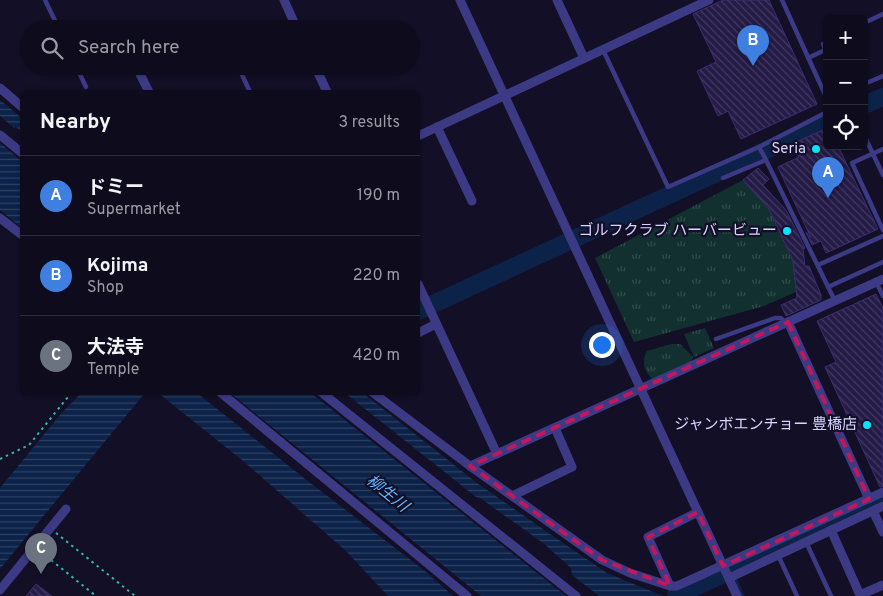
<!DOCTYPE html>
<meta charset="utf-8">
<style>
body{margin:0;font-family:Overpass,"Noto Sans JP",sans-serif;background:#171425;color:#f1f3f6}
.controls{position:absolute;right:15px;top:15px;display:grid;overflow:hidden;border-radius:8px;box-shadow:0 1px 4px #0004}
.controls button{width:45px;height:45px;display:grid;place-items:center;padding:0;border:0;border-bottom:1px solid #2e2b3b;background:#0e0b1c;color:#f1f3f6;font:25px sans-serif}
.you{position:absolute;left:601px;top:344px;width:18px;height:18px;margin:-12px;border:4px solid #fff;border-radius:50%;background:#1a73e8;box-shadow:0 0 0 8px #1a73e833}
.badge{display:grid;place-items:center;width:32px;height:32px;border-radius:50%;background:#00e5ff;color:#fff;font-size:16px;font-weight:700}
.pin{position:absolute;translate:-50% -41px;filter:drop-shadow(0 1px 2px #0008)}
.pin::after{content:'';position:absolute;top:26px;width:18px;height:15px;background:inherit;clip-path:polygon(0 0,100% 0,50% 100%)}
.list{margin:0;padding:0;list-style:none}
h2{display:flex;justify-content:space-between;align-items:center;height:65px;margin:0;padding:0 20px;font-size:21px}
h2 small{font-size:16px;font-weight:400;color:#9b9ba3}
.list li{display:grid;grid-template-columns:32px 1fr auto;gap:15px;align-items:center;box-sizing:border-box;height:80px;padding:0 20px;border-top:1px solid #2e2b3b}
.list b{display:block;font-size:19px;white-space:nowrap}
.list p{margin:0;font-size:16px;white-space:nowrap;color:#9b9ba3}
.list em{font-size:16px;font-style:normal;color:#9b9ba3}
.icon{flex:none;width:28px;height:28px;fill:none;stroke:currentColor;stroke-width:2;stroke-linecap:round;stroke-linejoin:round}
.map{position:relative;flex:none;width:883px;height:596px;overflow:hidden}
.search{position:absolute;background:#0e0b1c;box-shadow:0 1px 4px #0004;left:20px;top:20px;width:400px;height:55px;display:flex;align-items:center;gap:12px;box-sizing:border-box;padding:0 18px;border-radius:28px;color:#9b9ba3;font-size:19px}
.panel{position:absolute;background:#0e0b1c;box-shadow:0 1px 4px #0004;left:20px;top:90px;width:400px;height:305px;border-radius:8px}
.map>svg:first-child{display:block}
.grass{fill:url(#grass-tufts)}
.water{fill:url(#water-rules)}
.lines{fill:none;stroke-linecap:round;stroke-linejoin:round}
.stream{stroke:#0c2248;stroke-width:3}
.river{stroke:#0c2248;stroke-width:18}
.building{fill:url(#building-back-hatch);stroke:#3b2d73}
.path{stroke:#2fb8b0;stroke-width:2;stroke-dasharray:2.5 4;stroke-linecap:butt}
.service{stroke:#3d3a85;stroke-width:4.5}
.minor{stroke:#3d3a85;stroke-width:9}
.marked{fill:none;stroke:#c2185b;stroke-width:4;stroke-dasharray:10 6;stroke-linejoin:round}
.poi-dot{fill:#00e5ff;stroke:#130f26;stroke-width:2}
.labels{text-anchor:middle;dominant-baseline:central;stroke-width:4.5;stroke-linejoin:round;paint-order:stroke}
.poi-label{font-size:15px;fill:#d9d4ff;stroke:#130f26;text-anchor:end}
.water-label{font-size:16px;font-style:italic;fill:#62b6ff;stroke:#130f26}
</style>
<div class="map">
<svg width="883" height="596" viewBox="0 0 883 596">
<defs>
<pattern id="grass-tufts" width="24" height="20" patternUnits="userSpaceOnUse" patternTransform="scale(1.25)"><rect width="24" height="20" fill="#12302f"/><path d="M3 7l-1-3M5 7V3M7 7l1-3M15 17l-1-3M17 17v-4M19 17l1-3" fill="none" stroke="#344d4e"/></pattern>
<pattern id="water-rules" width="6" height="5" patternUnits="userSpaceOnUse" patternTransform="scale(1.25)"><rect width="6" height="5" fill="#0c2248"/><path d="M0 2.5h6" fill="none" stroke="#2f4163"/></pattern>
<pattern id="building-back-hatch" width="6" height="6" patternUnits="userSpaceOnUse" patternTransform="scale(1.25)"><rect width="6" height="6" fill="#241b47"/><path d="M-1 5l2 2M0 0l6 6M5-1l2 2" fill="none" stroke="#433b63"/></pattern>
</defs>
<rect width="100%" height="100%" fill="#130f26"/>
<g class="grass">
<path d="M 743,180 L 769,209 L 793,261 L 796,292 L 764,306 L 634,342 L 595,258 Z"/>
<path d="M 705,328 L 714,348 L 694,357 L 684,334 Z"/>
<path d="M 671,344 L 680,344 L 693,357 L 691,362 L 653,380 C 644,371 641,363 647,351 Z"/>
</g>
<g class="water">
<path d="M 0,100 L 22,118 L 22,132 L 16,127 L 14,128 L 0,116 Z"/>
<path d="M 0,143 L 22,161 L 22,228 L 0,210 Z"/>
<path d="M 82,392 L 156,393 L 144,394 L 0,569 L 0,488 L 60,415 Z"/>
<path d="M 158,393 L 197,393 L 304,478 L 425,571 L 453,596 L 388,596 L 346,551 L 242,460 Z"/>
<path d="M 230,393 L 311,393 L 566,596 L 481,596 Z"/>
<path d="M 345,393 L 363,393 L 477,483 L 550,534 L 607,573 L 663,596 L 599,596 L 572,575 L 571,568 L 543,543 L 480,498 L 476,497 Z"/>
</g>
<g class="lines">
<path class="stream" d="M 732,570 L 743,596"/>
<g class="river">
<path d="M 864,105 L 883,97"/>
<path d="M 418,311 L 827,122"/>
<path d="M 676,596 L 883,500"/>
</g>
</g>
<g class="building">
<path d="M 723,0 L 769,0 L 817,104 L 741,139 L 728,111 L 718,116 L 697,71 L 716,62 L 693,14 Z"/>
<path d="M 827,128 L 827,146 L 838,146 L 878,229 L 826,253 L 821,241 L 812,245 L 806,232 L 811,238 L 778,167 L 799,157 L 792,144 Z"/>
<path d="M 758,168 L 769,179 L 763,185 L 786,210 L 805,248 L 803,249 L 805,266 L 809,266 L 821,295 L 821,300 L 786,316 L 781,305 L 797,298 L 793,261 L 769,209 L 743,180 Z"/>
<path d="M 876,294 L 883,308 L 883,486 L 880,487 L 825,367 L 836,362 L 817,321 Z"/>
<path d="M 36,584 L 52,596 L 26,596 Z"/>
</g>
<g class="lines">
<g class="path">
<path d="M 0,459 L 29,445 L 72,392"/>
<path d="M 56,533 L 135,596"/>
<path d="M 41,552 L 96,596"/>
</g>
<g class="service">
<path d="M 45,0 L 59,29"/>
<path d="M 782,0 L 827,99"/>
<path d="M 864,23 L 883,14"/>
<path d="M 827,42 L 823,44 L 827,53"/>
<path d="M 603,50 L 668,187 L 759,147 L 827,112"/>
<path d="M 808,58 L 825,50"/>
<path d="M 76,66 L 86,87"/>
<path d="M 238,66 L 250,92"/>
<path d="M 864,84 L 883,76"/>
<path d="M 864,135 L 883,175"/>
<path d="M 759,147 L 766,160"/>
<path d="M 883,149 L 852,163 L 883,230"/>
<path d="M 723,178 L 766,160 L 835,301"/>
<path d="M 818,265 L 883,236"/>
<path d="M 876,282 L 883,296"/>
<path d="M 828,287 L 883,262"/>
<path d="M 716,339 L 775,318 L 781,318 L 786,323"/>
<path d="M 806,542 L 831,596"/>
<path d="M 778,555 L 797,596"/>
</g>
<g class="minor">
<path d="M 284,0 L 297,29"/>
<path d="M 460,0 L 737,596"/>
<path d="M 557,0 L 584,58"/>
<path d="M 315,66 L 327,92"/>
<path d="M 140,74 L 149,92"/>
<path d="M 0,88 L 22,107"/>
<path d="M 437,127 L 472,201"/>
<path d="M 0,135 L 22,153"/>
<path d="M 418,136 L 709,0"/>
<path d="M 0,218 L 22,235"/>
<path d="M 418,284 L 497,454"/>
<path d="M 788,322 L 869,499"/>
<path d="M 418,333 L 436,324"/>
<path d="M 220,392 L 467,596"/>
<path d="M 321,392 L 576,596"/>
<path d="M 372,392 L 470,466 L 602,560 L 630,573 L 670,586 L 677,586 L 883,492"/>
<path d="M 470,466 L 883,279"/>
<path d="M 512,496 L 572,467 L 555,428"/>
<path d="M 873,511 L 883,532"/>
<path d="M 831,530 L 860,595 L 883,585"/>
<path d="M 729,578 L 883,506"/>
<path d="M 670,586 L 648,537 L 698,512"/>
<path d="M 0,590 L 66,509"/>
</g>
</g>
<path class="marked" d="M 788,322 L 869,499 L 723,566 L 698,512 L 648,537 L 670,586 L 602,560 L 470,466 Z"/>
<g class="poi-dot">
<circle cx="816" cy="149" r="5"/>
<circle cx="787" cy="231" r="5"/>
<circle cx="867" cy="425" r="5"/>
</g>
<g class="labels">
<g class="poi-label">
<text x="806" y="149">Seria</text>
<text x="777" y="231">ゴルフクラブ ハーバービュー</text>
<text x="857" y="425">ジャンボエンチョー 豊橋店</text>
</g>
<g class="water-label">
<text transform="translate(387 494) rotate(39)">柳生川</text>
</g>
</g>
</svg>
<div class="controls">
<button>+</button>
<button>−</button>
<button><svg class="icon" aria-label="locate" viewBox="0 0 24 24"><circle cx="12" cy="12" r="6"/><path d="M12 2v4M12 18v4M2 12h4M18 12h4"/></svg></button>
</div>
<div class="you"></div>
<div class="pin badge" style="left:828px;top:198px;background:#3f7fe0">A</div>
<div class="pin badge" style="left:753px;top:66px;background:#3f7fe0">B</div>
<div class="pin badge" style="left:41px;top:574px;background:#6b7280">C</div>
<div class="search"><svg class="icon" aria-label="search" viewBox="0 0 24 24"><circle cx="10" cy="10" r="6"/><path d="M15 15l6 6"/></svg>Search here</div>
<section class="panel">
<h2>Nearby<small>3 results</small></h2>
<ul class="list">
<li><span class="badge" style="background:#3f7fe0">A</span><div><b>ドミー</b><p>Supermarket</p></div><em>190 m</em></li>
<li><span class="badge" style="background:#3f7fe0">B</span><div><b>Kojima</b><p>Shop</p></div><em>220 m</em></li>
<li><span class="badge" style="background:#6b7280">C</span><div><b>大法寺</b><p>Temple</p></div><em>420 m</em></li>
</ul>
</section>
</div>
